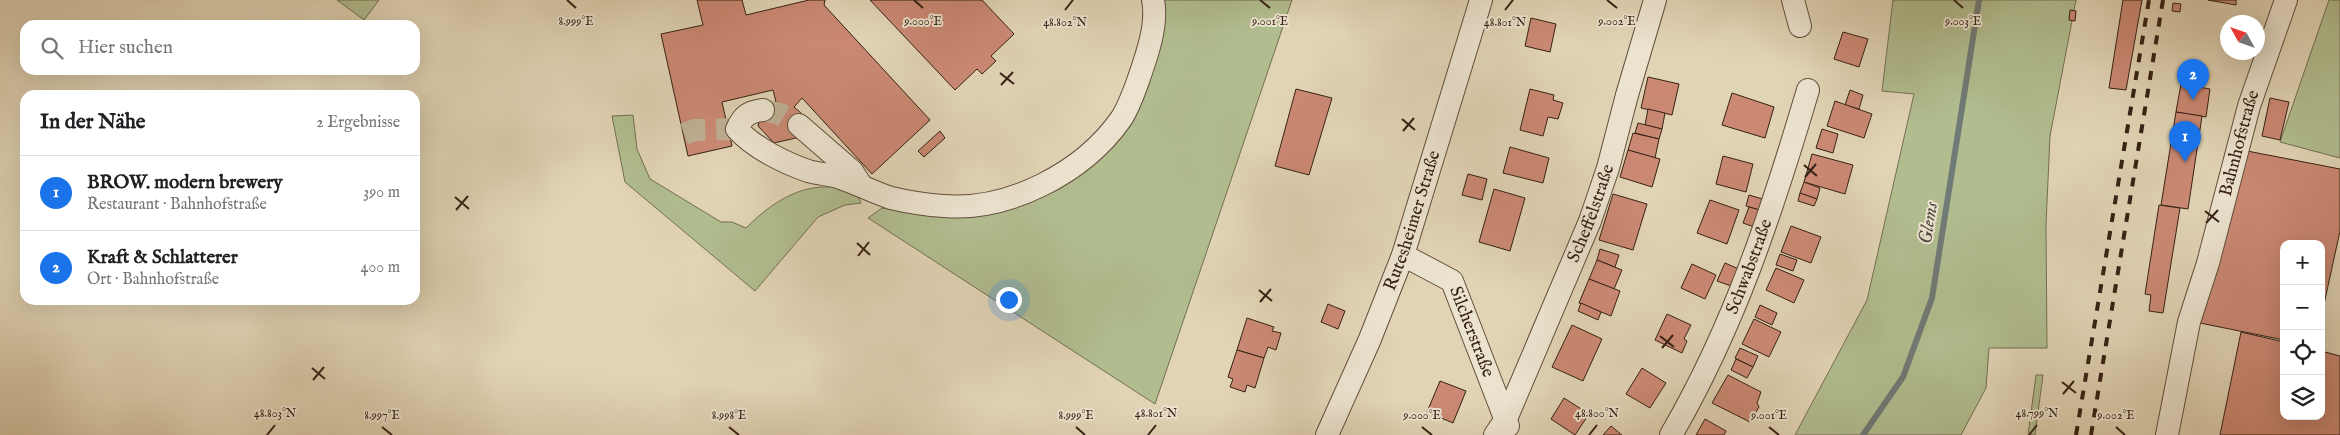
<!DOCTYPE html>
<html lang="de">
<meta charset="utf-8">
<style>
body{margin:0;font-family:"IM FELL English",serif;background:#f2f2f2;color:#202124}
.controls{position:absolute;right:15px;bottom:15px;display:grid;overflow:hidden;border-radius:10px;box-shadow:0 5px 20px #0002}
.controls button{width:45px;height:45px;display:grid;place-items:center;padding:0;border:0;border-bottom:1px solid #e0e0e0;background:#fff;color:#202124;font:25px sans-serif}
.compass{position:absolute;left:2220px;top:15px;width:45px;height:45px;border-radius:50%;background:#fff;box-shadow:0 5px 20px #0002;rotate:310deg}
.you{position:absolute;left:1008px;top:299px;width:18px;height:18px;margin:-12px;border:4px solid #fff;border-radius:50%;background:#1a73e8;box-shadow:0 0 0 8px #1a73e833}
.badge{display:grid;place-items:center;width:32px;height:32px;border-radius:50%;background:#1a73e8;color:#fff;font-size:16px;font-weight:700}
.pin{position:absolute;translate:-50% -41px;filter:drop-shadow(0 1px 2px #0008)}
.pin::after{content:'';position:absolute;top:26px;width:18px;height:15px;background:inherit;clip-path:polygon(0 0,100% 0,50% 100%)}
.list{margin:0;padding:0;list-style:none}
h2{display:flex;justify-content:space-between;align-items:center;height:65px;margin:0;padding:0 20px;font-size:21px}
h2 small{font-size:16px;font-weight:400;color:#757577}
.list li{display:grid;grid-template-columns:32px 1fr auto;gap:15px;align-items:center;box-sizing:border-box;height:75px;padding:0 20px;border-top:1px solid #e0e0e0}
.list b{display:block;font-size:19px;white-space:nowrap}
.list p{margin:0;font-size:16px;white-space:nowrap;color:#757577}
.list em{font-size:16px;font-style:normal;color:#757577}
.icon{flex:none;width:28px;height:28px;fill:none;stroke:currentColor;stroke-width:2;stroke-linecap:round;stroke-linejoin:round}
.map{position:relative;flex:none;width:2340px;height:435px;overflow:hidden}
.search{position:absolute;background:#fff;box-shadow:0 5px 20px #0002;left:20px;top:20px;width:400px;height:55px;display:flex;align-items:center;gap:12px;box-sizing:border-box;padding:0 18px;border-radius:15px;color:#757577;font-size:19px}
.panel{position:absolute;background:#fff;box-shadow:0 5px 20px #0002;left:20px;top:90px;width:400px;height:215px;border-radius:15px}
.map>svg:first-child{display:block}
.green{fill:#b1bd8f;stroke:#736f52}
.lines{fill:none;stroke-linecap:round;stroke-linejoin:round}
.stream{stroke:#707a76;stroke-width:6}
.building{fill:#cb8974;stroke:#352114}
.minor-tunnel{stroke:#bfb095;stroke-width:22;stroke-dasharray:22 11;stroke-linecap:butt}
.minor-casing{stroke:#604e3c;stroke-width:24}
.minor{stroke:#ece3cf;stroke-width:22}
.rail{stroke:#352114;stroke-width:4;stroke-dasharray:9 9;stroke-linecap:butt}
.ticks{fill:none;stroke:#352114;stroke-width:2}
.labels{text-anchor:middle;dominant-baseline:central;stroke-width:4;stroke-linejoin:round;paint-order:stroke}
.street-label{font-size:18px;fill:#352114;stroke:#ece3cf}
.water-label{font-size:19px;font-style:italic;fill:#534d45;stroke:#ece3cf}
.ticks-label{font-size:12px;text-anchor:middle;fill:#352114;stroke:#ece3cf;stroke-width:4;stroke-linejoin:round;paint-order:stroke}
</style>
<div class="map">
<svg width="2340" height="435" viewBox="0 0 2340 435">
<rect width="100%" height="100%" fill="#e1d4b5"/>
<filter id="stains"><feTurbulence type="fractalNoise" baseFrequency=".004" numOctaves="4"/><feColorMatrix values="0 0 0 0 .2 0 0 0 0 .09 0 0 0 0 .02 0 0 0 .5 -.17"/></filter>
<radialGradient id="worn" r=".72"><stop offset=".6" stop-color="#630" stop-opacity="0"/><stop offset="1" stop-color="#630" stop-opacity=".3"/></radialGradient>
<g class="green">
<path d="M 337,0 L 379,0 L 364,20 Z"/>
<path d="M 1162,0 L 1292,0 L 1155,404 L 868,218 L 882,208 L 964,217 L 1105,150 Z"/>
<path d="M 1893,0 L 2076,0 L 2050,136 L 2046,225 L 2047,348 L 1989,348 L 1986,388 L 1961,435 L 1795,435 L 1867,300 L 1914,94 L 1882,91 Z"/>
<path d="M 2329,0 L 2340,0 L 2340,158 L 2280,142 Z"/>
<path d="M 633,115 L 637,149 L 650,179 L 721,222 L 732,222 L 746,228 C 777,197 813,176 857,193 L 861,203 L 845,205 L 818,217 L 755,291 L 625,182 L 612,116 Z"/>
<path d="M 2036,375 L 2043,375 L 2035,435 L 2028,435 Z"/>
</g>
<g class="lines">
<path class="stream" d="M 1863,435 L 1903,377 L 1932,298 L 1979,0"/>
</g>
<g class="building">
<path d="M 697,0 L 742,0 L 746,15 L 809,0 L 825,0 L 824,5 L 930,120 L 872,174 L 802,98 L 794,107 L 802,114 L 796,138 L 774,143 L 758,126 L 764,104 L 776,102 L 773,90 L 722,102 L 732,146 L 688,156 L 661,34 L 703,25 Z"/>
<path d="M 870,0 L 982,0 L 1014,34 L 991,56 L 996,61 L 982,74 L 977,69 L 955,90 Z"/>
<path d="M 2123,0 L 2142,0 L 2126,90 L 2109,88 Z"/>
<path d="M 2208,0 L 2236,0 L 2236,5 Z"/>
<path d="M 2173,3 L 2181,4 L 2180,12 L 2172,11 Z"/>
<path d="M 2070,10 L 2076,11 L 2075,21 L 2069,20 Z"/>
<path d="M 1531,18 L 1556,24 L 1550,52 L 1525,46 Z"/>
<path d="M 1843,32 L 1868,39 L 1859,67 L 1834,59 Z"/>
<path d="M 1648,77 L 1679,84 L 1672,115 L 1641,108 Z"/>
<path d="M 2181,84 L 2210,89 L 2206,117 L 2176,112 Z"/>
<path d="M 1296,89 L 1332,98 L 1309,175 L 1275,166 Z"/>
<path d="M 1530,89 L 1554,95 L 1553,100 L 1563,103 L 1558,119 L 1548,117 L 1543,136 L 1520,130 Z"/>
<path d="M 1850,90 L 1863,95 L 1859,109 L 1845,105 Z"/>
<path d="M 1732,93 L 1774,107 L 1765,138 L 1722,125 Z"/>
<path d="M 2270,98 L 2289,102 L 2280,140 L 2262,136 Z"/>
<path d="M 1835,101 L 1872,114 L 1864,138 L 1827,126 Z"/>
<path d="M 1648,109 L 1665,113 L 1662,129 L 1645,125 Z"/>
<path d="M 2176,112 L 2202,116 L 2188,209 L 2161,205 Z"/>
<path d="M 1638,123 L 1662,129 L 1659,139 L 1635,133 Z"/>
<path d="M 1822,129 L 1838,134 L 1833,153 L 1816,148 Z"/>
<path d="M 940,131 L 945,138 L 924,157 L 918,151 Z"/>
<path d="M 1633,133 L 1659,139 L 1655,158 L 1628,150 Z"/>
<path d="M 1510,147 L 1549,158 L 1543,183 L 1503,173 Z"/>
<path d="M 1628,150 L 1660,159 L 1652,187 L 1620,177 Z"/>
<path d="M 2242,150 L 2340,169 L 2340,231 L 2321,318 L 2321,244 L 2284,244 L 2284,340 L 2200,323 Z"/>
<path d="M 1812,154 L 1853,165 L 1845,194 L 1804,182 Z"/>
<path d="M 1723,156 L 1753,164 L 1746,192 L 1716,184 Z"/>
<path d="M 1468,174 L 1487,179 L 1482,200 L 1462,195 Z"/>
<path d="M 1804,182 L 1820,188 L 1817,199 L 1800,193 Z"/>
<path d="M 1494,189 L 1525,198 L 1510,251 L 1479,242 Z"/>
<path d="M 1800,193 L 1817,199 L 1814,206 L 1798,201 Z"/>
<path d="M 1613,194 L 1647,204 L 1633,250 L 1599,240 Z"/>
<path d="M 1749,195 L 1766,200 L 1763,211 L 1746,206 Z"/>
<path d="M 1710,200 L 1739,210 L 1727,244 L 1697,233 Z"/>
<path d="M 2159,205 L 2180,208 L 2163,313 L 2149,311 L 2151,295 L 2145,294 Z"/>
<path d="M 1749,207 L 1763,211 L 1757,228 L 1743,223 Z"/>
<path d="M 1791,226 L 1821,237 L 1811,263 L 1781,252 Z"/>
<path d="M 1600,249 L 1619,255 L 1615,267 L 1597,260 Z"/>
<path d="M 1780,254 L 1797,260 L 1793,271 L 1776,265 Z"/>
<path d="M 1597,260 L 1622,270 L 1614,289 L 1589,279 Z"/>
<path d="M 1725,263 L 1741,270 L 1734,287 L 1717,281 Z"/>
<path d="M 1692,264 L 1716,275 L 1705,299 L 1681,288 Z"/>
<path d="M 1776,268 L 1804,280 L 1794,303 L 1766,290 Z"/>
<path d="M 1589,279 L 1620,291 L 1611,316 L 1579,303 Z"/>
<path d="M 1581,303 L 1601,312 L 1598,320 L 1578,311 Z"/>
<path d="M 1328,304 L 1345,311 L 1338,329 L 1321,322 Z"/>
<path d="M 1760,305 L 1777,313 L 1772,325 L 1755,317 Z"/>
<path d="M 1667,314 L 1691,325 L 1684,339 L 1687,341 L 1682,353 L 1655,340 Z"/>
<path d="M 1247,318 L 1274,327 L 1272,331 L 1281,333 L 1276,350 L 1268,347 L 1264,358 L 1237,350 Z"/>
<path d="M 1754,319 L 1781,332 L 1769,357 L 1742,344 Z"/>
<path d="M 1572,325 L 1602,339 L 1583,381 L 1552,367 Z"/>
<path d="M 2241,332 L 2284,342 L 2284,416 L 2321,416 L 2321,351 L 2340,356 L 2340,435 L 2220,435 Z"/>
<path d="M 1740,348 L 1758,356 L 1753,367 L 1735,358 Z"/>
<path d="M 1237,350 L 1264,358 L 1255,388 L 1247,385 L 1245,392 L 1230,387 L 1233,379 L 1228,377 Z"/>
<path d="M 1736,359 L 1753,367 L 1747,378 L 1731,370 Z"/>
<path d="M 1642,368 L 1666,383 L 1650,408 L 1626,394 Z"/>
<path d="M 1728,375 L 1761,392 L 1757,403 L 1759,407 L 1750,422 L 1712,403 Z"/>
<path d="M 1440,381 L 1466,391 L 1453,423 L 1427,412 Z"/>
<path d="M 1564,398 L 1589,414 L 1575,435 L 1551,419 Z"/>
<path d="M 1705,419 L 1726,431 L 1724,435 L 1696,435 Z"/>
<path d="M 1611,426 L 1622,435 L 1603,435 Z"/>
</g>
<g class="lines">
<g class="minor-tunnel">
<path d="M 763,110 L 780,114 L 799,125"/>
<path d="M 684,134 L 695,130 L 737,129"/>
</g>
<defs>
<g id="minor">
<path d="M 1793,0 L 1800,26"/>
<path d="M 763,110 C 748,112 743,116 737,129 C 754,148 785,163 808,171 C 818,174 828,174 838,177 C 856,183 873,192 891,198 C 908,202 927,205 944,206 C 1009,211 1083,173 1121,119 C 1129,107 1134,92 1139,78 C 1147,55 1158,24 1153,0"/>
<path d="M 799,125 L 852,171 L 861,185"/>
<path id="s1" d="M 1403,255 L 1452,281 L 1508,426"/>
<path id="s2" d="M 1327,435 L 1370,339 L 1403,255 L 1481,0"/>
<path id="s3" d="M 1495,435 L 1506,419 L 1590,221 L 1608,168 L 1627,95 L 1655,0"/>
<path id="s4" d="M 1671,435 C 1735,325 1772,211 1808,90"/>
<path id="s5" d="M 2167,435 L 2189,322 L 2208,263 L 2249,106 L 2286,0"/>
</g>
</defs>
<use href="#minor" class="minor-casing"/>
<use href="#minor" class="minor"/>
<g class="rail">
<path d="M 2076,435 L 2149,0"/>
<path d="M 2091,435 L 2163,0"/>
</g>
</g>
<path class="ticks" d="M 567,0 L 576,8M 914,0 L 923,8M 1260,0 L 1270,8M 1607,0 L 1617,8M 1954,0 L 1963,8M 1065,10 L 1073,0M 1505,10 L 1513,0M 1000,73 L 1014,84M 1001,85 L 1013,72M 1402,119 L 1415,130M 1403,131 L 1414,118M 1804,165 L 1817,176M 1805,177 L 1816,164M 455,197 L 469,209M 456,210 L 468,196M 2205,211 L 2219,222M 2206,223 L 2218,210M 857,243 L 870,255M 858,256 L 869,242M 1259,290 L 1272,301M 1260,302 L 1271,289M 1660,336 L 1674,347M 1662,348 L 1673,335M 312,368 L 325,379M 313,380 L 324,367M 2062,382 L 2076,393M 2063,394 L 2074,381M 382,427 L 392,435M 729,427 L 739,435M 1076,427 L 1085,435M 1422,427 L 1432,435M 1769,427 L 1779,435M 2116,427 L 2125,435M 267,435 L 275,425M 1148,435 L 1156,425M 1589,435 L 1597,425M 2029,435 L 2037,425"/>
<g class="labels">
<g class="street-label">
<text stroke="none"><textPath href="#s5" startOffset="301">Bahnhofstraße</textPath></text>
<text stroke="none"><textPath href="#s3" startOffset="242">Scheffelstraße</textPath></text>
<text stroke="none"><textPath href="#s2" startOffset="231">Rutesheimer Straße</textPath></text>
<text stroke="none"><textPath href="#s4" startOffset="186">Schwabstraße</textPath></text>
<text stroke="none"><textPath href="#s1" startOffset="110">Silcherstraße</textPath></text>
</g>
<g class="water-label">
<text transform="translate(1929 223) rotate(-81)">Glems</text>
</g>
</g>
<g class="ticks-label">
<text x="576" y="25">8.999°E</text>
<text x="1270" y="25">9.001°E</text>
<text x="923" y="25">9.000°E</text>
<text x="1617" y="25">9.002°E</text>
<text x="1963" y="25">9.003°E</text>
<text x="1065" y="26">48.802°N</text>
<text x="1505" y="26">48.801°N</text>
<text x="275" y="417">48.803°N</text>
<text x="1156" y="417">48.801°N</text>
<text x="1597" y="417">48.800°N</text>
<text x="2037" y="417">48.799°N</text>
<text x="382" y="419">8.997°E</text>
<text x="729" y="419">8.998°E</text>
<text x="1076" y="419">8.999°E</text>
<text x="1422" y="419">9.000°E</text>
<text x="1769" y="419">9.001°E</text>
<text x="2116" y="419">9.002°E</text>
</g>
<rect width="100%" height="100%" filter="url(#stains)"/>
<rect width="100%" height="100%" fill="url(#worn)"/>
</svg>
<div class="controls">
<button>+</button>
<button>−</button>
<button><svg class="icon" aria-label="locate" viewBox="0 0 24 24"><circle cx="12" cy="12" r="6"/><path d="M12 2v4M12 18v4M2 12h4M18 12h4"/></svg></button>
<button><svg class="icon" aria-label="layers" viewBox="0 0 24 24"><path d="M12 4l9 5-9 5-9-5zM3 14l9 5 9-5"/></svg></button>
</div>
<svg class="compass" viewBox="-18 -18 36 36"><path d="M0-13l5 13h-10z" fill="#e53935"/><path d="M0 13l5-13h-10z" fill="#757577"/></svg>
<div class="you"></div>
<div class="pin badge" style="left:2185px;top:162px">1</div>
<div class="pin badge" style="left:2193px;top:100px">2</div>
<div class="search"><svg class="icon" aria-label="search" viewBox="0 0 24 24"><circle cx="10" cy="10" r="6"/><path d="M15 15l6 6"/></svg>Hier suchen</div>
<section class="panel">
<h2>In der Nähe<small>2 Ergebnisse</small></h2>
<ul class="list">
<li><span class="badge">1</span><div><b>BROW. modern brewery</b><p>Restaurant · Bahnhofstraße</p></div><em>390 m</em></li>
<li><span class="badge">2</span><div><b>Kraft &amp; Schlatterer</b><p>Ort · Bahnhofstraße</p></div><em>400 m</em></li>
</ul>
</section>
</div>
